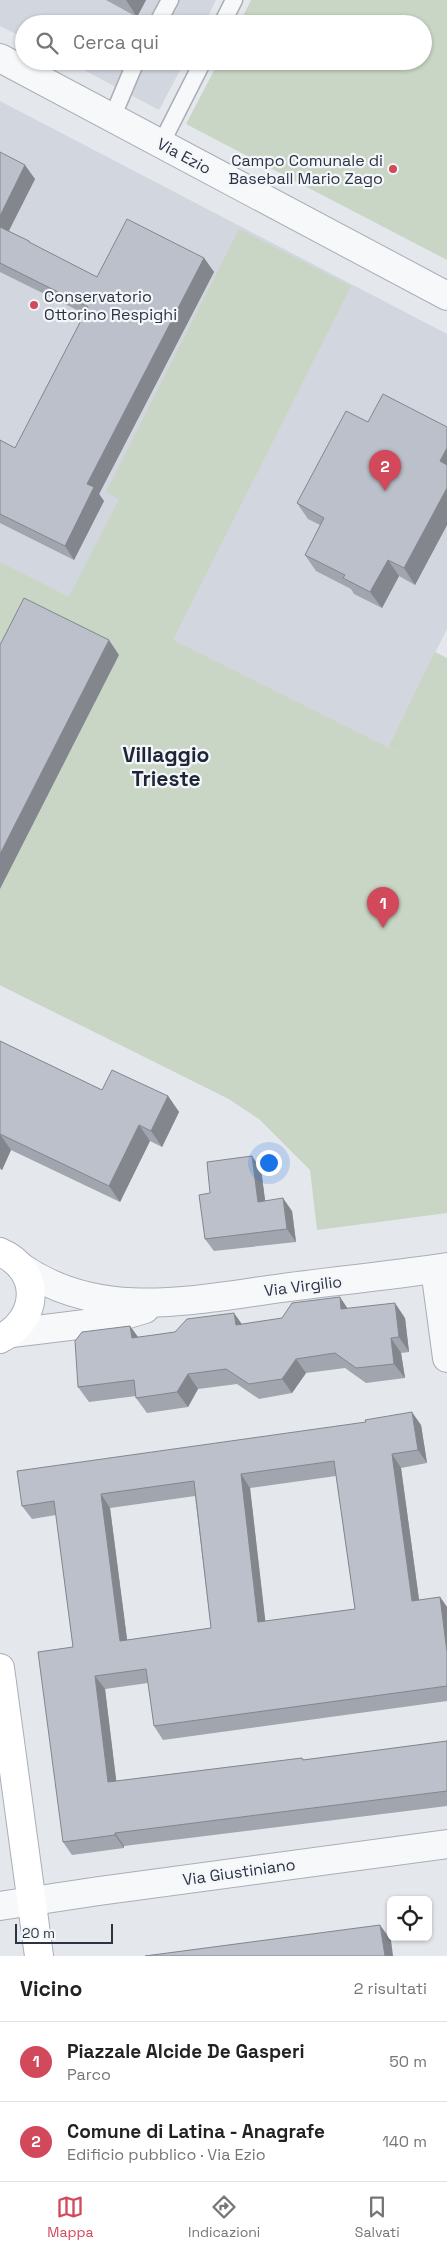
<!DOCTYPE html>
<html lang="it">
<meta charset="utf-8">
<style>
body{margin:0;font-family:"Space Grotesk",sans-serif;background:#f2f2f2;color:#222}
.controls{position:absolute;right:15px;bottom:15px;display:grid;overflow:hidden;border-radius:8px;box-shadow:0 1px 4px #0004}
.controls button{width:45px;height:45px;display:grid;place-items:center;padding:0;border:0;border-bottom:1px solid #e0e0e0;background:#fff;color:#222;font:25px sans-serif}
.scale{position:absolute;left:15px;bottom:12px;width:98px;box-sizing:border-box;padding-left:5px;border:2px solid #2b3445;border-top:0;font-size:14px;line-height:18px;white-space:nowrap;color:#2b3445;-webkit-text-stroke:4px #f4f6f9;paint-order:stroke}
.you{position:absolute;left:268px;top:1162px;width:18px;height:18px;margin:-12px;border:4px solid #fff;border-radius:50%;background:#1a73e8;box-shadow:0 0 0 8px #1a73e833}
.badge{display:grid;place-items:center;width:32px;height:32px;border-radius:50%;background:#d1495b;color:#fff;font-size:16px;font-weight:700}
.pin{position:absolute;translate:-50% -41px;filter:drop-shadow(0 1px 2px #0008)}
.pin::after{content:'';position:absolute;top:26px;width:18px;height:15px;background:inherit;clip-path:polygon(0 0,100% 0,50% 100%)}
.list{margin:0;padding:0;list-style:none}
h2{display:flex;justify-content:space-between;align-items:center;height:65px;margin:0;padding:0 20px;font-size:21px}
h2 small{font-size:16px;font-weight:400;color:#767676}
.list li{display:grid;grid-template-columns:32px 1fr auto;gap:15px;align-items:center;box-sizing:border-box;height:80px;padding:0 20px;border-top:1px solid #e0e0e0}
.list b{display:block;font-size:19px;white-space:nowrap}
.list p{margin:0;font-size:16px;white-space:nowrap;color:#767676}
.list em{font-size:16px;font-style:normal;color:#767676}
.icon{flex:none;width:28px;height:28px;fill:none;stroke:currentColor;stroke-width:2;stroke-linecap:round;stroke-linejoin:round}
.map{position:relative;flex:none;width:447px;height:1956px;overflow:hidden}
.search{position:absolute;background:#fff;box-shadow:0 1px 4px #0004;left:15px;right:15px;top:15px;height:55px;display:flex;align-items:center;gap:12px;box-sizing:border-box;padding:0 18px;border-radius:28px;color:#767676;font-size:19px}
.sheet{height:225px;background:#fff}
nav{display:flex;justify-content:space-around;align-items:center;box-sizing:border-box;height:70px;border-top:1px solid #e0e0e0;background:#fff;font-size:14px;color:#767676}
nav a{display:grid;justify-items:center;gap:2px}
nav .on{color:#d1495b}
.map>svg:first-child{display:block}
.built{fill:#d2d6de}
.green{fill:#c9d6c5}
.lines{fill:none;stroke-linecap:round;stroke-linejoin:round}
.lane-casing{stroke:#a9aeb7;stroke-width:19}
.street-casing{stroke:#a9aeb7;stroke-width:30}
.secondary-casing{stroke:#a9aeb7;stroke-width:30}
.lane{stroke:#f7f8fa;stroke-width:16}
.street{stroke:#f7f8fa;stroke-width:28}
.secondary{stroke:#fff;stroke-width:28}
.wall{fill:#a1a5ae;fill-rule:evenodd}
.shaded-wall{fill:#83868d}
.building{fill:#bbc0ca;stroke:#83868d;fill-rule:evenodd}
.poi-dot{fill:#d1495b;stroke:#f4f6f9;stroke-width:2}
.labels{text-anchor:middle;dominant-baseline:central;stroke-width:4.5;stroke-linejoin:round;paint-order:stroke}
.street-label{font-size:16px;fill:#2b3445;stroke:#f4f6f9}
.poi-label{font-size:16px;fill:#2b3445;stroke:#f4f6f9;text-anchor:end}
.district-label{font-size:21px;font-weight:bold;fill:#1d2536;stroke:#f4f6f9}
</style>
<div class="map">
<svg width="447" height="1956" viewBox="0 0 447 1956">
<rect width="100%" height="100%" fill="#e4e7ec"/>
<g class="built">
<path d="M 0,0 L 216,0 L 204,24 L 24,24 L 24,38 L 0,26 Z"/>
<path d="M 67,61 L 185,61 L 159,110 Z"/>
<path d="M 0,101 L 447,334 L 447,629 L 388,747 L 409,758 L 227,1098 L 0,985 Z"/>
</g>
<g class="green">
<path d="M 251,0 L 447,0 L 447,260 L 186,124 L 219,61 L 423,61 L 423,24 L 239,24 Z"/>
<path d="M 239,229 L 351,286 L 173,640 L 409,758 L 388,747 L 435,652 L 447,658 L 447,1213 L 317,1230 L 310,1170 L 259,1119 L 227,1098 L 0,985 L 0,562 L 69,597 L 119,499 L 106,492 Z"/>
</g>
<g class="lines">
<defs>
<g id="lane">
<path d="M 157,24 L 170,0"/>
<path d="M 222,24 L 234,0"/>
<path d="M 112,118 L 136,61"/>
<path d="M 161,144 L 203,61"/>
</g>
<g id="street">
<path d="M 0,58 L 447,296"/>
<path d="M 21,1267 C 100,1322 193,1300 282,1288 C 337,1281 392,1275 447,1267"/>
<path d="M 435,1269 L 447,1358"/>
<path d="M 12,1333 L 102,1322 L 145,1309"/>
<path d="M 0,1906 L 99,1891 L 447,1844"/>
</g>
<g id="secondary">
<path d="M 0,1252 C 42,1270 40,1319 0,1339"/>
<path d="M 0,1668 L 39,1956"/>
</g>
</defs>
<use href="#lane" class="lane-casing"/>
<use href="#street" class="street-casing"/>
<use href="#secondary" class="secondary-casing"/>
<use href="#lane" class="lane"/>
<use href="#street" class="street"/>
<use href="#secondary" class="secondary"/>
</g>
<g class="wall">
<path d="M 106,0 L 146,0 L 137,17 Z"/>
<path d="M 0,152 L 35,179 L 9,231 L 29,241 L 32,244 L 97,277 L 204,258 L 214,272 L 99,494 L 104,501 L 74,560 L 0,523 L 0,440 L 15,448 L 85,314 L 0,272 Z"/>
<path d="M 447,427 L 447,525 L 415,585 L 399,576 L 382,608 L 354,594 L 351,589 L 316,571 L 305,555 L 320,525 L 308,519 L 297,503 Z"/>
<path d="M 0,1041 L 102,1090 L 168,1096 L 179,1112 L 162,1147 L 150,1141 L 120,1202 L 11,1150 L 2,1170 L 0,1169 Z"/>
<path d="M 261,1169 L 265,1201 L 292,1211 L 296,1242 L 214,1251 L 205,1239 L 210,1193 Z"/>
<path d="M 348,1309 L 405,1318 L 409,1352 L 401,1353 L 405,1378 L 366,1383 L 345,1368 L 306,1373 L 292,1393 L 259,1399 L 237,1384 L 198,1389 L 188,1407 L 147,1413 L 136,1398 L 136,1396 L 89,1402 L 78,1387 L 130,1326 L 138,1337 L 242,1324 Z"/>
<path d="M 421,1425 L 427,1463 L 401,1468 L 419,1600 L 440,1597 L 447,1607 L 447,1701 L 163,1740 L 154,1726 L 148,1683 L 105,1689 L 116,1781 L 302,1758 L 304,1760 L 447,1741 L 447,1806 L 124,1846 L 124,1848 L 72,1855 L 63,1842 L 73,1647 L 56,1515 L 32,1519 L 22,1506 ZM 336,1476 L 355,1609 L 265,1621 L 250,1488 ZM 195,1496 L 211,1628 L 127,1640 L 110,1508 Z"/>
</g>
<g class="shaded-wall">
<path d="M 126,0 L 146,0 L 137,17 Z"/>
<path d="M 25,165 L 35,179 L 5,238 L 0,231 L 0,216 Z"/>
<path d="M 204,258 L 214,272 L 99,494 L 104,501 L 74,560 L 65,546 L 87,484 Z"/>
<path d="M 447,448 L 447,471 L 440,461 Z"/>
<path d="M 447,488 L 447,525 L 415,585 L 404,568 Z"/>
<path d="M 388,560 L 399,576 L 382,608 L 370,592 Z"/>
<path d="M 109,640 L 119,655 L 0,889 L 0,854 Z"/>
<path d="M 168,1096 L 179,1112 L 162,1147 L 151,1131 Z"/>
<path d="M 139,1125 L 150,1141 L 120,1202 L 109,1186 Z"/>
<path d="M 0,1134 L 11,1150 L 2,1170 L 0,1167 Z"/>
<path d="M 252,1156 L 261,1169 L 267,1215 L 258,1202 Z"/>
<path d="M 283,1198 L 292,1211 L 296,1242 L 287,1229 Z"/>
<path d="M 340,1297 L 350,1312 L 341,1309 Z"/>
<path d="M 395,1303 L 405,1318 L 409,1352 L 399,1337 Z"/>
<path d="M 234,1313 L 244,1327 L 236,1325 Z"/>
<path d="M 130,1326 L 140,1340 L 132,1338 Z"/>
<path d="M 391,1338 L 401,1353 L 405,1378 L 394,1364 Z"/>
<path d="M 296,1359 L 306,1373 L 292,1393 L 282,1379 Z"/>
<path d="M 188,1374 L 198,1389 L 188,1407 L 177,1392 Z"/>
<path d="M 412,1412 L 421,1425 L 427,1463 L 418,1450 Z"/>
<path d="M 392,1454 L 401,1468 L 421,1614 L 412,1601 Z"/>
<path d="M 241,1474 L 250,1488 L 267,1635 L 258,1622 Z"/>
<path d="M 101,1494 L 110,1508 L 129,1654 L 120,1641 Z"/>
<path d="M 440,1597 L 447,1607 L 447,1652 Z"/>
<path d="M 95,1676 L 105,1689 L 118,1795 L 108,1782 Z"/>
<path d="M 115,1833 L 124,1846 L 124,1848 L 115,1835 Z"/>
<path d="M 380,1925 L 391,1940 L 393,1956 L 385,1956 Z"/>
</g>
<g class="building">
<path d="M 0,152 L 25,165 L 0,216 Z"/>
<path d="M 127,219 L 204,258 L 87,484 L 94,487 L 65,546 L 0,514 L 0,440 L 15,448 L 88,307 L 0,263 L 0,227 L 29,241 L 29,242 L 97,277 Z"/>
<path d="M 383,394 L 447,427 L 447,448 L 440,461 L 447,465 L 447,488 L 404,568 L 388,560 L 370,592 L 343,578 L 345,575 L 305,555 L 324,518 L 297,503 L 346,411 L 368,422 Z"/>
<path d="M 24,598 L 109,640 L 0,854 L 0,645 Z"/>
<path d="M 0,1041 L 102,1090 L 112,1070 L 168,1096 L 151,1131 L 139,1125 L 109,1186 L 0,1134 Z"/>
<path d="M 252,1156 L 258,1202 L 283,1198 L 287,1229 L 205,1239 L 199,1195 L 210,1193 L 207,1162 Z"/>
<path d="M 340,1297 L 341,1309 L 395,1303 L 399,1337 L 391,1338 L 394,1364 L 356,1368 L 335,1353 L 296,1359 L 282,1379 L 249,1384 L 226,1369 L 188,1374 L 177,1392 L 136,1398 L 134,1380 L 78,1387 L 75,1341 L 82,1332 L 130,1326 L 132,1338 L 175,1332 L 187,1319 L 234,1313 L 236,1325 L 282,1318 L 292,1303 Z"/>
<path d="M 412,1412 L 418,1450 L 392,1454 L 412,1601 L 440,1597 L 447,1652 L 447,1686 L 154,1726 L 146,1669 L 95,1676 L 108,1782 L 302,1758 L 303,1760 L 447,1741 L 447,1791 L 115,1833 L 115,1835 L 63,1842 L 38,1652 L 73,1647 L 54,1501 L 22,1506 L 17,1471 L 366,1422 L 365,1420 ZM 334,1461 L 355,1609 L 258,1622 L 241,1474 ZM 194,1481 L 211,1628 L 120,1641 L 101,1494 Z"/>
<path d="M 380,1925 L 385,1956 L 145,1956 Z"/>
</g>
<g class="poi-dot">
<circle cx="393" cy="169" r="5"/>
<circle cx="34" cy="305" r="5"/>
</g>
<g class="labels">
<g class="street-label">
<text transform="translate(184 156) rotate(28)">Via Ezio</text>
<text transform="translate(303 1286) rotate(-7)">Via Virgilio</text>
<text transform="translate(239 1872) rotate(-8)">Via Giustiniano</text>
</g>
<g class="poi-label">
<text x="383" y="160">Campo Comunale di<tspan x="383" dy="18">Baseball Mario Zago</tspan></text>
<text x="44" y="296" text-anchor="start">Conservatorio<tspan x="44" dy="18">Ottorino Respighi</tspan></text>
</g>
<g class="district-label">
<text x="166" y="754">Villaggio<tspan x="166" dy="24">Trieste</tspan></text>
</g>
</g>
</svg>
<div class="controls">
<button><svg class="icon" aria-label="locate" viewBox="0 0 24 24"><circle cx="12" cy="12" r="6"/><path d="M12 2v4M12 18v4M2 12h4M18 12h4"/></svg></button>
</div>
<div class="scale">20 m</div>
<div class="you"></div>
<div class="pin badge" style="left:383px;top:928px">1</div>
<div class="pin badge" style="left:385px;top:491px">2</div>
<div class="search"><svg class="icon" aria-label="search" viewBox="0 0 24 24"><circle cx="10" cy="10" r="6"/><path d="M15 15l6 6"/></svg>Cerca qui</div>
</div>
<section class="sheet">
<h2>Vicino<small>2 risultati</small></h2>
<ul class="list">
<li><span class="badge">1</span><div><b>Piazzale Alcide De Gasperi</b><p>Parco</p></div><em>50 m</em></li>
<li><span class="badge">2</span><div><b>Comune di Latina - Anagrafe</b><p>Edificio pubblico · Via Ezio</p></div><em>140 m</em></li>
</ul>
</section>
<nav>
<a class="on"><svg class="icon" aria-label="map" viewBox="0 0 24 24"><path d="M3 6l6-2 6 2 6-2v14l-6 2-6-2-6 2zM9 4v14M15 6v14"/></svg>Mappa</a>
<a><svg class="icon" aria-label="directions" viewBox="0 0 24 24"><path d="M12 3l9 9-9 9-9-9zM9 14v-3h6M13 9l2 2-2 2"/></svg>Indicazioni</a>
<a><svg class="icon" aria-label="saved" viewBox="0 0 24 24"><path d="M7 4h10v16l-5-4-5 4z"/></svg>Salvati</a>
</nav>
